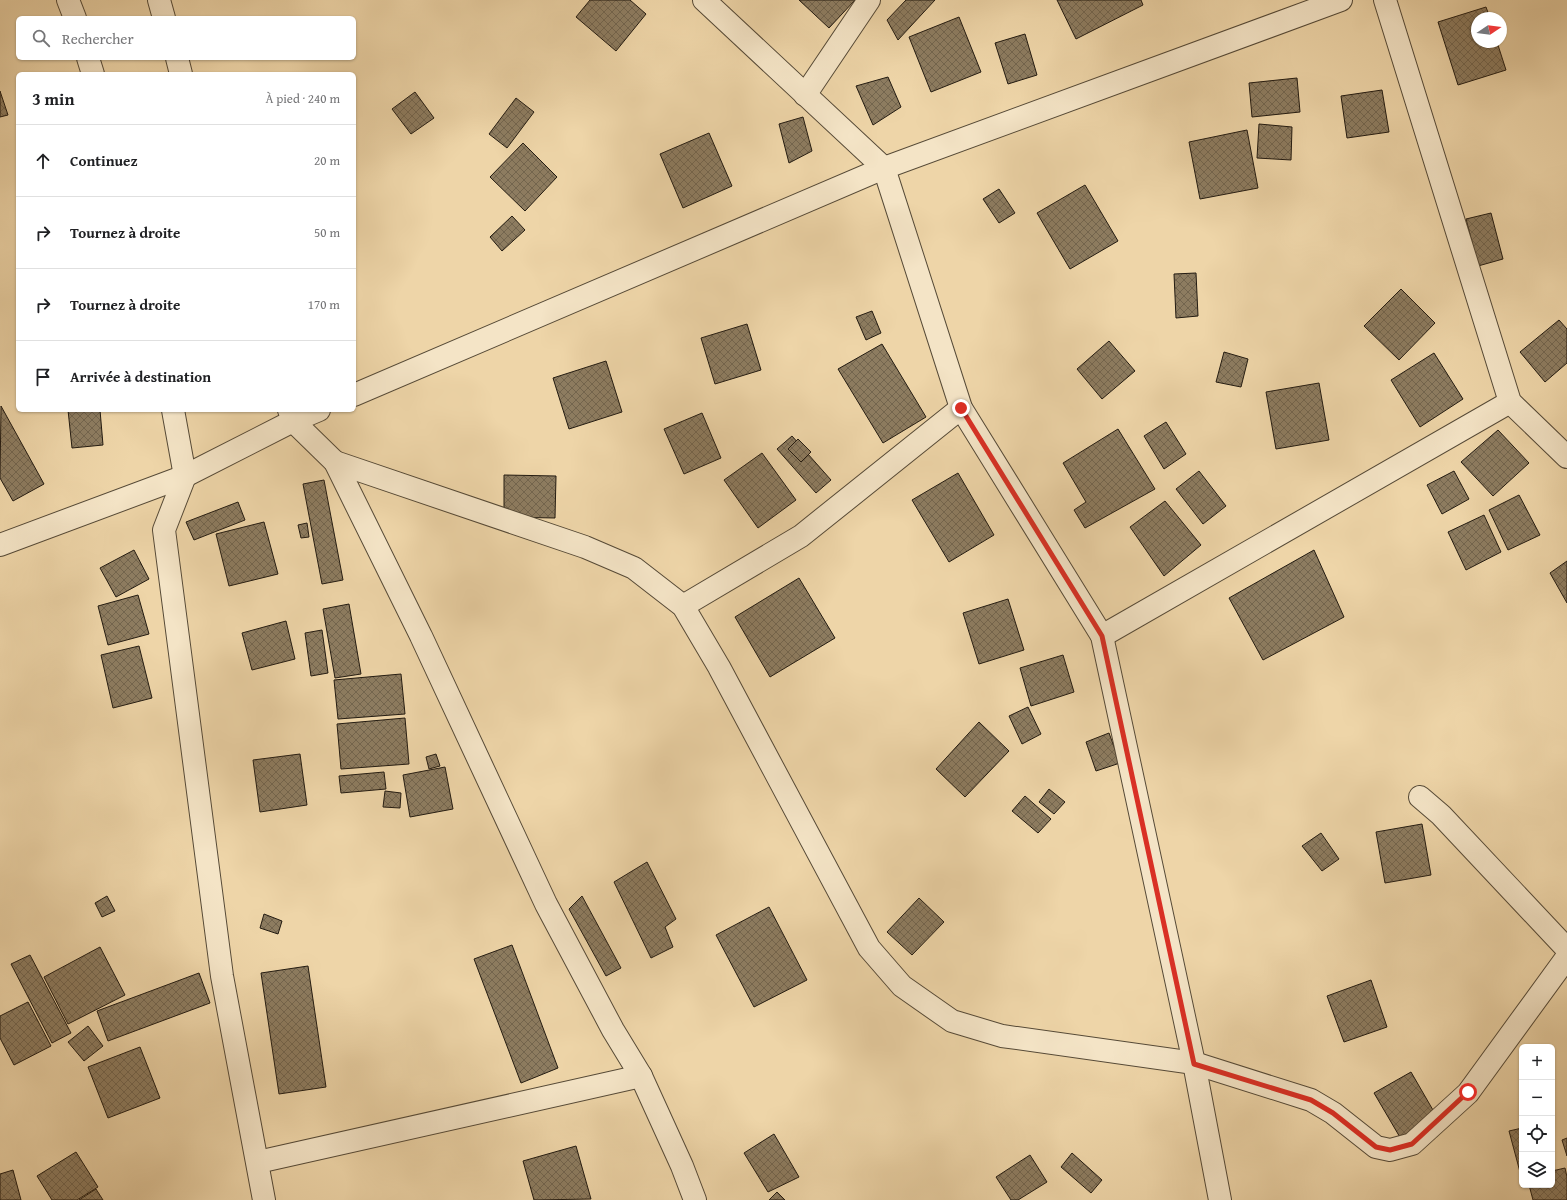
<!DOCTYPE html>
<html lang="fr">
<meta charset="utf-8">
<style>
body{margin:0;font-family:"Gentium Book Plus",serif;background:#f6f6f6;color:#202124}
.controls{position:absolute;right:12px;bottom:12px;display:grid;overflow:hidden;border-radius:6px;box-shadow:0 1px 3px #0004}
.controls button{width:36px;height:36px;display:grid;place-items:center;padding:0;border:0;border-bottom:1px solid #e0e0e0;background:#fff;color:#202124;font:20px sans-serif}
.compass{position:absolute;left:1471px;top:12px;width:36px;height:36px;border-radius:50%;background:#fff;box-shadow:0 1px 3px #0004;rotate:77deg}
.stop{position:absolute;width:12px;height:12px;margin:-9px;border:3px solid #d93025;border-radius:50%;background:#fff}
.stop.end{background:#d93025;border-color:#fff;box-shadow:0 1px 4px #0008}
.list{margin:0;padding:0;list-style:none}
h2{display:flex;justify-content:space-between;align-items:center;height:52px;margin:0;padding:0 16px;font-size:17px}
h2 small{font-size:13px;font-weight:400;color:#757577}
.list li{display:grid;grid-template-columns:26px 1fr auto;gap:12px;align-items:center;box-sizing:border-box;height:72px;padding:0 16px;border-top:1px solid #e0e0e0}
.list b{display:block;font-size:15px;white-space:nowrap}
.list em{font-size:13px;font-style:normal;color:#757577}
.icon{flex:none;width:22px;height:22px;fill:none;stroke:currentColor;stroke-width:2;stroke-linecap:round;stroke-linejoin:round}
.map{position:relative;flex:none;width:1567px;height:1200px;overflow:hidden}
.search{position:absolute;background:#fff;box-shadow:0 1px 3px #0004;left:16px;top:16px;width:340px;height:44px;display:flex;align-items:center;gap:10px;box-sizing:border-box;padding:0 14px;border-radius:6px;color:#757577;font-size:15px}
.panel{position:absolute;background:#fff;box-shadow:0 1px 3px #0004;left:16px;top:72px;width:340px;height:340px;border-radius:6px}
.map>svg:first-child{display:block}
.building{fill:url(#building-cross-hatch);stroke:#231b11}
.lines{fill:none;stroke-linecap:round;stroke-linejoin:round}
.minor-casing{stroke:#564a37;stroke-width:24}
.minor{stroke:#f4e4c6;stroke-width:22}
.route{stroke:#d93025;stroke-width:5}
</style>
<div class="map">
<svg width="1567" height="1200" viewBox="0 0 1567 1200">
<defs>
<pattern id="building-cross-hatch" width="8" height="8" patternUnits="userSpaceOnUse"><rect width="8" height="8" fill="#8d7c60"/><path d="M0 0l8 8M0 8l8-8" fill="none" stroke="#73654e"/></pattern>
</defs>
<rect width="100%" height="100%" fill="#eed5a8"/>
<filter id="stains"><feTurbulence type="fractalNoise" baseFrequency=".005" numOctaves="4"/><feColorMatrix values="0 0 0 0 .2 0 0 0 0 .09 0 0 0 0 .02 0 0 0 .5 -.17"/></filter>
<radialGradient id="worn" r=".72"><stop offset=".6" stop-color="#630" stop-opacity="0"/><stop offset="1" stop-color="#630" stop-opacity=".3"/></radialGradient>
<g class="building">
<path d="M 590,0 L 630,0 L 646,14 L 616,51 L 576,17 Z"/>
<path d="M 799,0 L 855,0 L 829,28 Z"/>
<path d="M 906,0 L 935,0 L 898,40 L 887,20 Z"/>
<path d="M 1057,0 L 1141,0 L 1143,5 L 1076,39 Z"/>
<path d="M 1486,7 L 1490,18 L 1477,18 L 1477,42 L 1497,42 L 1506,70 L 1458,85 L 1438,22 Z"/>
<path d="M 959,17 L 981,72 L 931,92 L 909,37 Z"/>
<path d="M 1025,34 L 1037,75 L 1008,84 L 995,43 Z"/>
<path d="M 888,77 L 901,107 L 873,125 L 856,86 Z"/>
<path d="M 1297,78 L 1300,112 L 1252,117 L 1249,83 Z"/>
<path d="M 1382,90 L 1389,132 L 1347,138 L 1341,96 Z"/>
<path d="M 0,91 L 8,115 L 0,117 Z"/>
<path d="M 415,92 L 434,118 L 411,134 L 392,109 Z"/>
<path d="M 516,98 L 534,112 L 507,148 L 489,134 Z"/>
<path d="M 803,117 L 812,151 L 789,163 L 779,124 Z"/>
<path d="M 1259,124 L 1292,127 L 1291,160 L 1257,158 Z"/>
<path d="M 1247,130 L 1258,188 L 1200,199 L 1189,142 Z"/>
<path d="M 709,133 L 732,186 L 683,208 L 660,154 Z"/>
<path d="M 523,143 L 557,177 L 525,211 L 490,177 Z"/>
<path d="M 1085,185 L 1118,241 L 1070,269 L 1037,213 Z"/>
<path d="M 999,189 L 1015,213 L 999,223 L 983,199 Z"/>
<path d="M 1491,213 L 1503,259 L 1478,266 L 1466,219 Z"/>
<path d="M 512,216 L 525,230 L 502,251 L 490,237 Z"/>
<path d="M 1196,273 L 1198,316 L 1176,318 L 1174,274 Z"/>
<path d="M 1401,289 L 1435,323 L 1399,360 L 1364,326 Z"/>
<path d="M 872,311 L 881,333 L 866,340 L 856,317 Z"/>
<path d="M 1559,320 L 1567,329 L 1567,363 L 1545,382 L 1520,352 Z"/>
<path d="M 747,324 L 761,370 L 715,384 L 701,338 Z"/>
<path d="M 1109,341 L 1135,371 L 1102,399 L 1077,369 Z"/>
<path d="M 882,344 L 926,417 L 883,443 L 838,369 Z"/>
<path d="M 1224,352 L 1248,359 L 1241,387 L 1216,382 Z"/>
<path d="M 1434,353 L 1463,399 L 1420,427 L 1391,380 Z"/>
<path d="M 606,361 L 622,412 L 569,429 L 553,378 Z"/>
<path d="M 1319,383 L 1329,440 L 1276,449 L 1266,392 Z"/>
<path d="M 1,406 L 44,484 L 13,501 L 0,478 Z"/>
<path d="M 68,410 L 100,410 L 103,445 L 72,448 Z"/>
<path d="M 702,413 L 721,458 L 684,474 L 664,429 Z"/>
<path d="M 1166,422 L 1186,454 L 1164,469 L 1144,436 Z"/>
<path d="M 1118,429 L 1155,489 L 1085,528 L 1074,510 L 1086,502 L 1063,463 Z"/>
<path d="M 1498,430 L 1529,463 L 1493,496 L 1461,462 Z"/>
<path d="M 792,436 L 831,480 L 816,493 L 777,449 Z"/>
<path d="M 798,439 L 811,452 L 801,462 L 788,449 Z"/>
<path d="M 762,453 L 796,500 L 758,528 L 724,480 Z"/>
<path d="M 1199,471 L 1226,506 L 1203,524 L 1176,489 Z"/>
<path d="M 1454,471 L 1469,499 L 1442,514 L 1427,485 Z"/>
<path d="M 958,473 L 994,535 L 949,562 L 912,500 Z"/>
<path d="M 504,475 L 556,476 L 555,518 L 504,517 Z"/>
<path d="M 324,480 L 343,580 L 322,584 L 303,484 Z"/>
<path d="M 1519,495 L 1540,535 L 1508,550 L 1489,510 Z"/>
<path d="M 1165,501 L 1201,545 L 1164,576 L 1130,527 Z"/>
<path d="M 238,502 L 245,520 L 194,540 L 186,522 Z"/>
<path d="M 1484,515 L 1501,552 L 1466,570 L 1448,532 Z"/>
<path d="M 264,522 L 278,574 L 229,586 L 216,534 Z"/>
<path d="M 307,523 L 309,537 L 301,538 L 298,525 Z"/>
<path d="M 134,550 L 149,579 L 116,597 L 100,568 Z"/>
<path d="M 1314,550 L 1344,617 L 1263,660 L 1229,598 Z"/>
<path d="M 1567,561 L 1567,603 L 1550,573 Z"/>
<path d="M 799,578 L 835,638 L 770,677 L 735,617 Z"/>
<path d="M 138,595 L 149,634 L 108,645 L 98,606 Z"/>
<path d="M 1008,599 L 1024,650 L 979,664 L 963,613 Z"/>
<path d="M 349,604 L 361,674 L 335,678 L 323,609 Z"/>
<path d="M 286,621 L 295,659 L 252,670 L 242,633 Z"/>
<path d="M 322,630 L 328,673 L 311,676 L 305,633 Z"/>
<path d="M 139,646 L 152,698 L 113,708 L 101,655 Z"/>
<path d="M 1063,655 L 1074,692 L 1031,706 L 1020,668 Z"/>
<path d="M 401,674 L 405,714 L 338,719 L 334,680 Z"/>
<path d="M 1028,707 L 1041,734 L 1022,744 L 1009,716 Z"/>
<path d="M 405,718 L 409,764 L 341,769 L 337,724 Z"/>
<path d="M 979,722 L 1009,751 L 965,797 L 936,769 Z"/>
<path d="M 1109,733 L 1120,763 L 1096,771 L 1086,742 Z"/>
<path d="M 300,754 L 307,805 L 260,812 L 253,760 Z"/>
<path d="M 436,754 L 440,766 L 429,769 L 426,757 Z"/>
<path d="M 445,767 L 453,809 L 410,817 L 403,775 Z"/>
<path d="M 384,772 L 386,789 L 341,793 L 339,776 Z"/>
<path d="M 1049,789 L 1065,802 L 1054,814 L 1039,802 Z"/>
<path d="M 385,791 L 401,793 L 400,808 L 383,807 Z"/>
<path d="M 1025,796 L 1051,819 L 1038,833 L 1012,811 Z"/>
<path d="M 1422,824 L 1431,875 L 1385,883 L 1376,832 Z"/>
<path d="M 1321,833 L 1339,859 L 1322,871 L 1302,846 Z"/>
<path d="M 647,862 L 676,919 L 665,927 L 673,947 L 651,958 L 614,882 Z"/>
<path d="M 107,896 L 115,911 L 102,917 L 95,903 Z"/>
<path d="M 582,896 L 621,968 L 606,976 L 569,909 Z"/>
<path d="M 919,898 L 944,922 L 912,955 L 887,932 Z"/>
<path d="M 769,907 L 807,980 L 754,1007 L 716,935 Z"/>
<path d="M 264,914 L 282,921 L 278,934 L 260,928 Z"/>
<path d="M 512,945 L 558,1068 L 521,1083 L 474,959 Z"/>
<path d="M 100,947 L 125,995 L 68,1024 L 44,977 Z"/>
<path d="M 30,955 L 71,1033 L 52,1043 L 11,964 Z"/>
<path d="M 308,966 L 326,1087 L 279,1094 L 261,973 Z"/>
<path d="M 199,973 L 210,1003 L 108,1041 L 97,1011 Z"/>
<path d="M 1371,980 L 1387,1027 L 1344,1042 L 1327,996 Z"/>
<path d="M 28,1002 L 51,1046 L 14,1065 L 0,1038 L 0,1016 Z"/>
<path d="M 88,1026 L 103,1046 L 84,1061 L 68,1042 Z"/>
<path d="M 140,1047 L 160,1098 L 108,1118 L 88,1067 Z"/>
<path d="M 1411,1072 L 1437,1117 L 1401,1139 L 1374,1093 Z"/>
<path d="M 1522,1128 L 1522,1172 L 1520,1172 L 1509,1131 Z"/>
<path d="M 774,1134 L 799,1177 L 768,1192 L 744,1153 Z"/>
<path d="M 1567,1138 L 1567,1156 L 1562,1140 Z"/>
<path d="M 576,1146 L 591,1199 L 534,1200 L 523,1161 Z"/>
<path d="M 76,1152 L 98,1187 L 77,1200 L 52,1200 L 37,1176 Z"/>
<path d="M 1072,1153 L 1102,1180 L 1091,1193 L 1061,1167 Z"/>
<path d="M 1030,1155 L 1047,1182 L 1018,1200 L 1011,1200 L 996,1177 Z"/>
<path d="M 1565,1168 L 1567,1177 L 1567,1200 L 1533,1200 L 1529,1185 L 1552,1185 L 1552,1171 Z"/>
<path d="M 13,1170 L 21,1200 L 0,1200 L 0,1174 Z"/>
<path d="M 96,1189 L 103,1200 L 79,1200 Z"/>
<path d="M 777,1192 L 785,1200 L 769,1200 Z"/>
</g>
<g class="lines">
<defs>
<g id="minor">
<path d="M 68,0 L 75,18"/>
<path d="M 159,0 L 164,18"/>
<path d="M 704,0 L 884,168 L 961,408 L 1102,636 L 1194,1063 L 1220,1200"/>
<path d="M 1385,0 L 1510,402 L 1567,457"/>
<path d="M 88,58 L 93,74"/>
<path d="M 177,58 L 181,74"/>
<path d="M 805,95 L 869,0"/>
<path d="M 354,395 L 884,168 L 1341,0"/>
<path d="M 173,410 L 185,476 L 164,530 L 222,976 L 264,1200"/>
<path d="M 289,410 L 293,421 L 335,462 L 421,636 L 546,904 L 613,1030 L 641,1076 L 682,1166 L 695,1200"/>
<path d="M 335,462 L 585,547 L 634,568 L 683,606 L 719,667 L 869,948 L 902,986 L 952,1021 L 1002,1036 L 1194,1063 L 1311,1100 L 1333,1113 L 1376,1147 L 1390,1150 L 1412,1144 L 1468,1093 L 1567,957"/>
<path d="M 0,545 L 185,476 L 293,421 L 319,410"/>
<path d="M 683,606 L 801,536 L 961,408"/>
<path d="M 1102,636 L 1510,402"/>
<path d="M 1420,797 L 1441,815 L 1567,949"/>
<path d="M 258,1162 L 641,1076"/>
</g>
</defs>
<use href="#minor" class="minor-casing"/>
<use href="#minor" class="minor"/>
</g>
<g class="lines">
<path class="route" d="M 961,408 L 1102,636 L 1194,1064 L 1311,1100 L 1333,1113 L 1376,1147 L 1390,1150 L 1412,1144 L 1468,1092"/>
</g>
<rect width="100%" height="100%" filter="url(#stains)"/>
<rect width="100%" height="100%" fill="url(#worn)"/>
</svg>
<div class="controls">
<button>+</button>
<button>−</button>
<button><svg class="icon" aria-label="locate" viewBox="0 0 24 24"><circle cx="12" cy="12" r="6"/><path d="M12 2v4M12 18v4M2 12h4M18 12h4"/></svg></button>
<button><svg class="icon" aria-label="layers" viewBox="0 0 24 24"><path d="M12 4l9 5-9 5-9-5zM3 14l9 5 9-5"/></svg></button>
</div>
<svg class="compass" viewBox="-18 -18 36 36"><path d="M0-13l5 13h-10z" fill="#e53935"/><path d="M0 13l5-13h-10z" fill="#757577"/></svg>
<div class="stop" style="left:1468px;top:1092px"></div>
<div class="stop end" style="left:961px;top:408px"></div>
<div class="search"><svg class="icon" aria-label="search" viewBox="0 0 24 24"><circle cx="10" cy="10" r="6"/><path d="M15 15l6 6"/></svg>Rechercher</div>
<section class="panel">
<h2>3 min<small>À pied · 240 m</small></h2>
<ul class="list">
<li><svg class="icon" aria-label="ahead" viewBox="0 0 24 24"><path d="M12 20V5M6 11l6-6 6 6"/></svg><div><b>Continuez</b></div><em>20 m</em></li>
<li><svg class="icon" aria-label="right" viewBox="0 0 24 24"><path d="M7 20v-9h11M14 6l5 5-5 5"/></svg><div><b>Tournez à droite</b></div><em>50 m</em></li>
<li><svg class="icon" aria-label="right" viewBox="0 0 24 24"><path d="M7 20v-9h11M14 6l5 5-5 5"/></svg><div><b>Tournez à droite</b></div><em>170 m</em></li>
<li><svg class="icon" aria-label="arrive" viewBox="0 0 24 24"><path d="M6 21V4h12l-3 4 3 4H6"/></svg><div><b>Arrivée à destination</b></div></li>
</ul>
</section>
</div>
